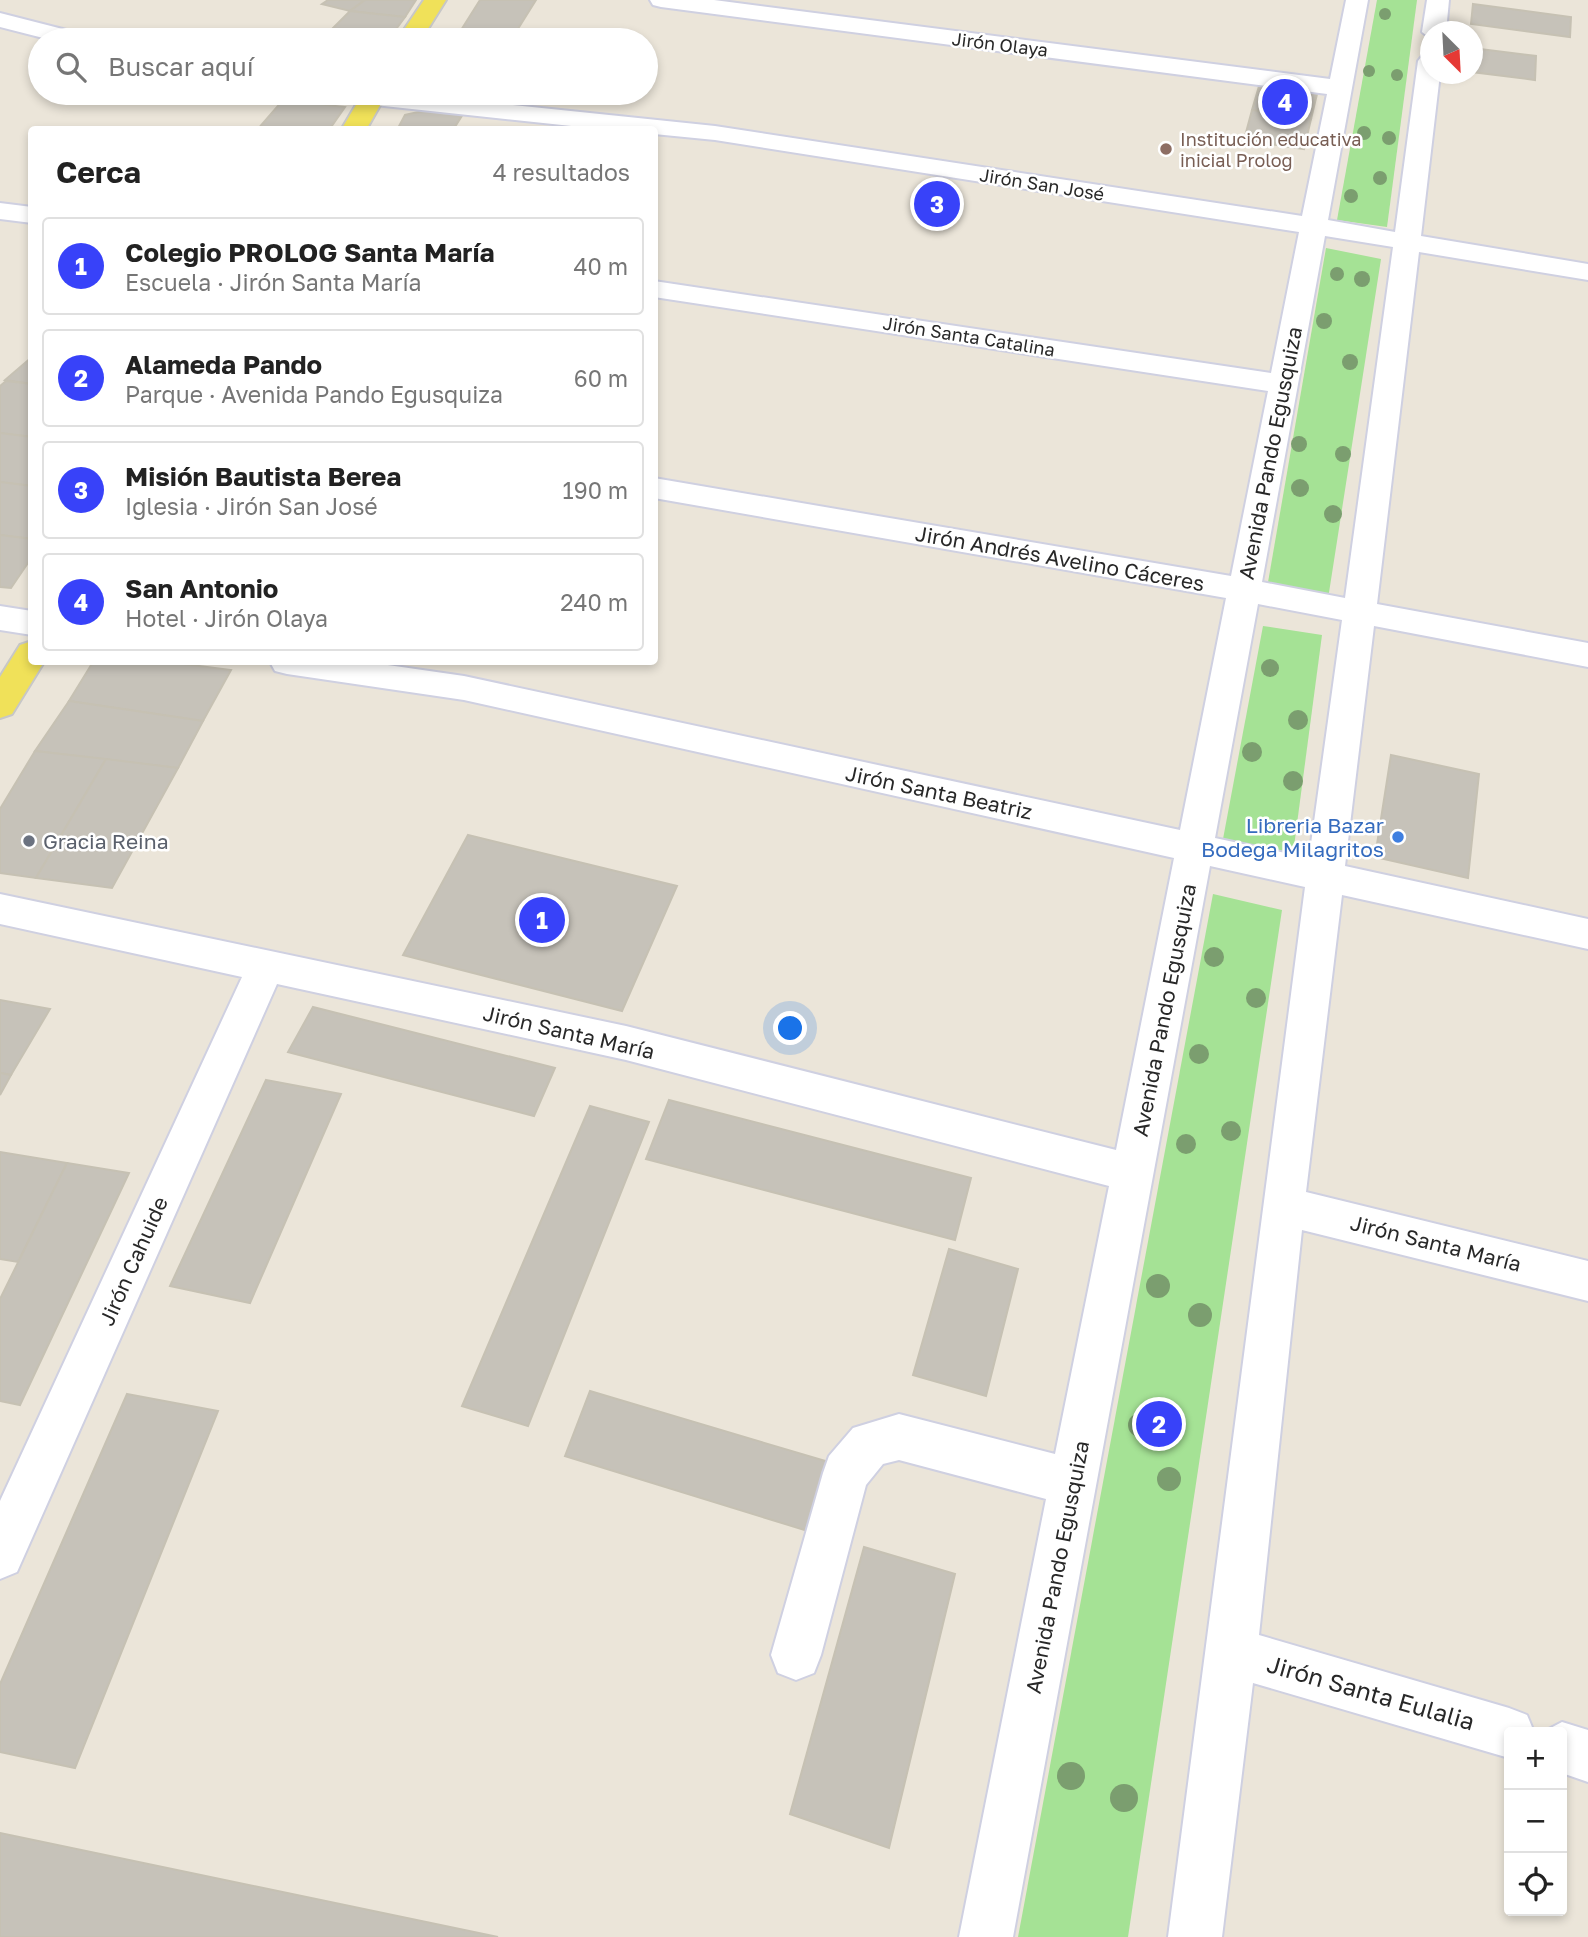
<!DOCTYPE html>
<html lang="es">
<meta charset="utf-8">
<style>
body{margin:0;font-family:"Golos Text",sans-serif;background:#f2f2f2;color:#222}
.controls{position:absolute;right:21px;bottom:21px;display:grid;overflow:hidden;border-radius:7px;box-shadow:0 4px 10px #0003}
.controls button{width:63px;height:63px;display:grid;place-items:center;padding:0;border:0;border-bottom:2px solid #e0e0e0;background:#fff;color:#222;font:35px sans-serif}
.compass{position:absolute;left:1420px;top:21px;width:63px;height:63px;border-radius:50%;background:#fff;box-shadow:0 4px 10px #0003;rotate:156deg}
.you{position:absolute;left:791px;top:1029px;width:24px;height:24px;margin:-18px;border:5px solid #fff;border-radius:50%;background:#1a73e8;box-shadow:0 0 0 10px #1a73e833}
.badge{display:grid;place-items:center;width:46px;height:46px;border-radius:50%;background:#3842f9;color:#fff;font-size:23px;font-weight:700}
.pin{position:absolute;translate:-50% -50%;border:4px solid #fff;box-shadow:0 2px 7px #0006}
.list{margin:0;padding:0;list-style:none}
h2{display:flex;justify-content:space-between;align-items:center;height:91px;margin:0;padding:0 28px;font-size:30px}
h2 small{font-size:23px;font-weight:400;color:#767676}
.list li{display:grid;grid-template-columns:46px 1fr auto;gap:21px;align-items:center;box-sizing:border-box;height:98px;margin:0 14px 14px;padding:0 14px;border:2px solid #e0e0e0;border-radius:7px}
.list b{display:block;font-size:26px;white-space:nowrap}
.list p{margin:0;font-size:23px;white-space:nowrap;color:#767676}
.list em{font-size:23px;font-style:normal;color:#767676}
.icon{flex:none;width:38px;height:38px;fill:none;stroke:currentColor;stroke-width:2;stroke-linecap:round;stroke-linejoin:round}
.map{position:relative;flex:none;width:1588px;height:1937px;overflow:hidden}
.search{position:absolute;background:#fff;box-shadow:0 4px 10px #0003;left:28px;top:28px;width:630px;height:77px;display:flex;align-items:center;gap:18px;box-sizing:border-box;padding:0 24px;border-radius:38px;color:#767676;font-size:26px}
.panel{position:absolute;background:#fff;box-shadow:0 4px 10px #0003;left:28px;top:126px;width:630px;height:539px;border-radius:7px}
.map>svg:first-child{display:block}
.green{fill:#a5e295}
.building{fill:#c6c2b9;stroke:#c6c1b3;stroke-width:2}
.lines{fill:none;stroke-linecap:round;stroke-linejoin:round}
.minor-casing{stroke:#cfd0e1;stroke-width:4}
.major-casing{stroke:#c7c7c7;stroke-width:4}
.minor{fill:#fff;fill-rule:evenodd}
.major{fill:#f0e159;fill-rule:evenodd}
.tree{fill:#7b9e6f}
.education-dot{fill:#8d6e63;stroke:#fff;stroke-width:2.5}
.shop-dot{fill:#3f7fe0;stroke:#fff;stroke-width:2.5}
.worship-dot{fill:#6b7280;stroke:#fff;stroke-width:2.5}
.labels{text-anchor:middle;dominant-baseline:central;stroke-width:5;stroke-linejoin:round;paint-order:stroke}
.far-street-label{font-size:18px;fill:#282828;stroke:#fff}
.far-education-label{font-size:18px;fill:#785e54;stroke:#fff;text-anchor:start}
.street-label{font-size:21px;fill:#282828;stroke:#fff}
.shop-label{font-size:21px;fill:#366cbe;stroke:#fff;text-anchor:end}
.worship-label{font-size:21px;fill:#5b616d;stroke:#fff;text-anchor:start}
.near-street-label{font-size:24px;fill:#282828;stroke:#fff}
</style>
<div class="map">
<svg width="1588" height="1937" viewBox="0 0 1588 1937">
<rect width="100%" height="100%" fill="#ebe5d9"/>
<g class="green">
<path d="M 1377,0 L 1417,0 L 1387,227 L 1337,220 Z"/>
<path d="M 1326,248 L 1381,259 L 1328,599 L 1267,588 Z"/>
<path d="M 1263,626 L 1322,635 L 1293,854 L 1223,839 Z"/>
<path d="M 1213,894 L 1282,910 L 1128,1937 L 1018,1937 Z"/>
</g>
<g class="building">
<path d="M 328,0 L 365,0 L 350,11 L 322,4 Z"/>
<path d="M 365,0 L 416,0 L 405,17 L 350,11 Z"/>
<path d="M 480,0 L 536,0 L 511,40 L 458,35 Z"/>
<path d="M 1473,4 L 1571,17 L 1570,37 L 1471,24 Z"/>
<path d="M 350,11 L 367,13 L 405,17 L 388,40 L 328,33 Z"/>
<path d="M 328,33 L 350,36 L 377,40 L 321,40 Z"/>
<path d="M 458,35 L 511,40 L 455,40 Z"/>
<path d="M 1472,48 L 1536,56 L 1535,80 L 1472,72 Z"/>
<path d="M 1259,86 L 1317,94 L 1311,119 L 1252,110 Z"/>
<path d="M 283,100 L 345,107 L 329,130 L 257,130 Z"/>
<path d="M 1252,110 L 1311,119 L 1304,149 L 1244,140 Z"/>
<path d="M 423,111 L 463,114 L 453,130 L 397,130 L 405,115 Z"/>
<path d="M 32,357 L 32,384 L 5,380 Z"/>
<path d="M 6,381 L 32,384 L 32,437 L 0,433 L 0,386 Z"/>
<path d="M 0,433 L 32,437 L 32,486 L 0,482 Z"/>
<path d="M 0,482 L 32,486 L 32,539 L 0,535 Z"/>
<path d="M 0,535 L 32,539 L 32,557 L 11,588 L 0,587 Z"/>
<path d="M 93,662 L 168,662 L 231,670 L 203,721 L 69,701 Z"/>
<path d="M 69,701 L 203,721 L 178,768 L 35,751 Z"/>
<path d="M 35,751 L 106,759 L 36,878 L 0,873 L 0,809 Z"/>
<path d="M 1391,755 L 1479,774 L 1468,878 L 1375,857 Z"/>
<path d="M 106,759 L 178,768 L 112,888 L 36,878 Z"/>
<path d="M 468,835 L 677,886 L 622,1011 L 403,955 Z"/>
<path d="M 0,1000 L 50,1009 L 11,1075 L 0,1073 Z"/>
<path d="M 313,1007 L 555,1068 L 534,1116 L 288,1052 Z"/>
<path d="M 0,1073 L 11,1075 L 0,1095 Z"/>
<path d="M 266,1080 L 341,1094 L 250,1303 L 170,1286 Z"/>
<path d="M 669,1100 L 971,1178 L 955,1240 L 646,1159 Z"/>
<path d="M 590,1106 L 649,1122 L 528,1426 L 462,1406 Z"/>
<path d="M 0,1152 L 67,1163 L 18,1262 L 0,1259 Z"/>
<path d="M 67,1163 L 129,1173 L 20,1405 L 0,1401 L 0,1299 Z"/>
<path d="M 949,1249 L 1018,1269 L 986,1396 L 913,1375 Z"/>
<path d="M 590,1391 L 832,1463 L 811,1532 L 565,1456 Z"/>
<path d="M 127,1394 L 218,1411 L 75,1768 L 0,1752 L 0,1684 Z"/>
<path d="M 864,1547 L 955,1574 L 889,1848 L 790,1814 Z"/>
<path d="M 0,1833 L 498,1937 L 0,1937 Z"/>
</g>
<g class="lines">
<defs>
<g id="minor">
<path d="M 650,0 L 714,0 L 1330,79 L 1346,0 L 1368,0 L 1328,220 L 1395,232 L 1418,61 L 1422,56 L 1430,54 L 1430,74 L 1440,74 L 1421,236 L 1588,264 L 1588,280 L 1419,252 L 1377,604 L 1588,643 L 1588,667 L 1374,626 L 1345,866 L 1588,919 L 1588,949 L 1342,895 L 1306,1192 L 1588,1261 L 1588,1301 L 1302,1230 L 1259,1635 L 1509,1708 L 1527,1715 L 1534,1732 L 1509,1732 L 1509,1758 L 1253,1683 L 1222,1937 L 1168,1937 L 1305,887 L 1210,866 L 1013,1937 L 959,1937 L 1046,1499 L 899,1460 L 883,1464 L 866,1485 L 821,1655 L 814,1673 L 796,1680 L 778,1673 L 771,1655 L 823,1473 L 829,1456 L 853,1428 L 899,1414 L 1055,1454 L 1109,1186 L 626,1060 L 277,984 L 17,1572 L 0,1579 L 0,1501 L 242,977 L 0,924 L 0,894 L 626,1026 L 1116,1150 L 1174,858 L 464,700 L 287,674 L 275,671 L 270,662 L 367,662 L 464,676 L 1180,830 L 1226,598 L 654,498 L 654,478 L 1231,576 L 1268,391 L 654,297 L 654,281 L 1271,373 L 1299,232 L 715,140 L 654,134 L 654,130 L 609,130 L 328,100 L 319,98 L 316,93 L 396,93 L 715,126 L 1302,216 L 1327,94 L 661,7 L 653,5 ZM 1325,236 L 1393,247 L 1345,598 L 1262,582 ZM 1258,604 L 1342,620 L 1309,858 L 1215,838 Z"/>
<path d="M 1427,0 L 1449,0 L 1446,32 L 1430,32 L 1430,38 L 1422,32 Z"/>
<path d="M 0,13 L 86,35 L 90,40 L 51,40 L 0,27 Z"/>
<path d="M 0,203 L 32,207 L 32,223 L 0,219 Z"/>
<path d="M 0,606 L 32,611 L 32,635 L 0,630 Z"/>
<path d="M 1562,1722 L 1588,1730 L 1588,1782 L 1562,1773 L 1562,1732 L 1543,1732 Z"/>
</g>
<g id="major">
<path d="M 424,0 L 446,0 L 421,40 L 397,40 Z"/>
<path d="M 363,93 L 387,93 L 366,130 L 341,130 Z"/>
<path d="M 32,641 L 32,662 L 44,662 L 12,714 L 0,718 L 0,677 L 20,645 Z"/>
</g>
</defs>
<use href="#minor" class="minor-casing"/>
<use href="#major" class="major-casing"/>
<use href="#minor" class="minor"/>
<use href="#major" class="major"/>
</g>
<g class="tree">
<circle cx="1385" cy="14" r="6"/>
<circle cx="1369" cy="71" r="6"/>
<circle cx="1397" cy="75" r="6"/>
<circle cx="1364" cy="133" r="7"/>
<circle cx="1389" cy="138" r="7"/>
<circle cx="1380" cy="178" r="7"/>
<circle cx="1351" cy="196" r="7"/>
<circle cx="1337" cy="274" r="7"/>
<circle cx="1362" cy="279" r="8"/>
<circle cx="1324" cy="321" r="8"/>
<circle cx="1350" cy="362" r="8"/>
<circle cx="1299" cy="444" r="8"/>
<circle cx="1343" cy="454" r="8"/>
<circle cx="1300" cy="488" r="9"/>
<circle cx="1333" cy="514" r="9"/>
<circle cx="1270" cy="668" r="9"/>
<circle cx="1298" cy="720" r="10"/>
<circle cx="1252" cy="752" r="10"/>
<circle cx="1293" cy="781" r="10"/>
<circle cx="1214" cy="957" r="10"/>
<circle cx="1256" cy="998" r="10"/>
<circle cx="1199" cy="1054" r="10"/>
<circle cx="1231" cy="1131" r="10"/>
<circle cx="1186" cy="1144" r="10"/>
<circle cx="1158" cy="1286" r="12"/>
<circle cx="1200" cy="1315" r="12"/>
<circle cx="1140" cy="1425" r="12"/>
<circle cx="1169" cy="1479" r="12"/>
<circle cx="1071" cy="1776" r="14"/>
<circle cx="1124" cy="1798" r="14"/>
</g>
<circle class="education-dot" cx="1166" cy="149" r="7"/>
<circle class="shop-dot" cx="1398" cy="837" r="7"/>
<circle class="worship-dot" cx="29" cy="841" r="7"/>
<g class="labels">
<g class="far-street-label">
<text transform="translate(1000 44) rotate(7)">Jirón Olaya</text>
<text transform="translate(1042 184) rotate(9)">Jirón San José</text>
<text transform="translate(969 336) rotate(9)">Jirón Santa Catalina</text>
</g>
<g class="far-education-label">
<text x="1180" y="139">Institución educativa<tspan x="1180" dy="21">inicial Prolog</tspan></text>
</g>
<g class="street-label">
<text transform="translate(1270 453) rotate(-79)">Avenida Pando Egusquiza</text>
<text transform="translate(1060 558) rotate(10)">Jirón Andrés Avelino Cáceres</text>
<text transform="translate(939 792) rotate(12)">Jirón Santa Beatriz</text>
<text transform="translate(1164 1010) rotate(-79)">Avenida Pando Egusquiza</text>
<text transform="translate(569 1032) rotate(13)">Jirón Santa María</text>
<text transform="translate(1436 1243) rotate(14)">Jirón Santa María</text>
<text transform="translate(133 1261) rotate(-66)">Jirón Cahuide</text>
<text transform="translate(1057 1567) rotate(-79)">Avenida Pando Egusquiza</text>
</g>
<g class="shop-label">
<text x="1384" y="825">Libreria Bazar<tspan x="1384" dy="24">Bodega Milagritos</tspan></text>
</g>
<g class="worship-label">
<text x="43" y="841">Gracia Reina</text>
</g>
<g class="near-street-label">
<text transform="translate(1371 1692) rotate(16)">Jirón Santa Eulalia</text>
</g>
</g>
</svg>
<div class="controls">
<button>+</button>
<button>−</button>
<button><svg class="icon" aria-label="locate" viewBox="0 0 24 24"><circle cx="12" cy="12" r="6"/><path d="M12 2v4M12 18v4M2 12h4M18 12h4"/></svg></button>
</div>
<svg class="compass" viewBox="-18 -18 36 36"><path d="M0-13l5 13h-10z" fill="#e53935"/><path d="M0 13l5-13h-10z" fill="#767676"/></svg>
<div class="you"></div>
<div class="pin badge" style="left:542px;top:920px">1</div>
<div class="pin badge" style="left:1159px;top:1424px">2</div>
<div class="pin badge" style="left:937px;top:204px">3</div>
<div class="pin badge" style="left:1285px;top:102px">4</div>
<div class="search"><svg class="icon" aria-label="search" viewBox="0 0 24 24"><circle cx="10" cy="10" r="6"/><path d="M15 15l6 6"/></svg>Buscar aquí</div>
<section class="panel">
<h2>Cerca<small>4 resultados</small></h2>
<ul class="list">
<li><span class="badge">1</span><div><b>Colegio PROLOG Santa María</b><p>Escuela · Jirón Santa María</p></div><em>40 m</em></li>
<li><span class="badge">2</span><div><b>Alameda Pando</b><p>Parque · Avenida Pando Egusquiza</p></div><em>60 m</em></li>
<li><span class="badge">3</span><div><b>Misión Bautista Berea</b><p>Iglesia · Jirón San José</p></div><em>190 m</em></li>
<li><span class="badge">4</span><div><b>San Antonio</b><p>Hotel · Jirón Olaya</p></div><em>240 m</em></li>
</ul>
</section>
</div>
